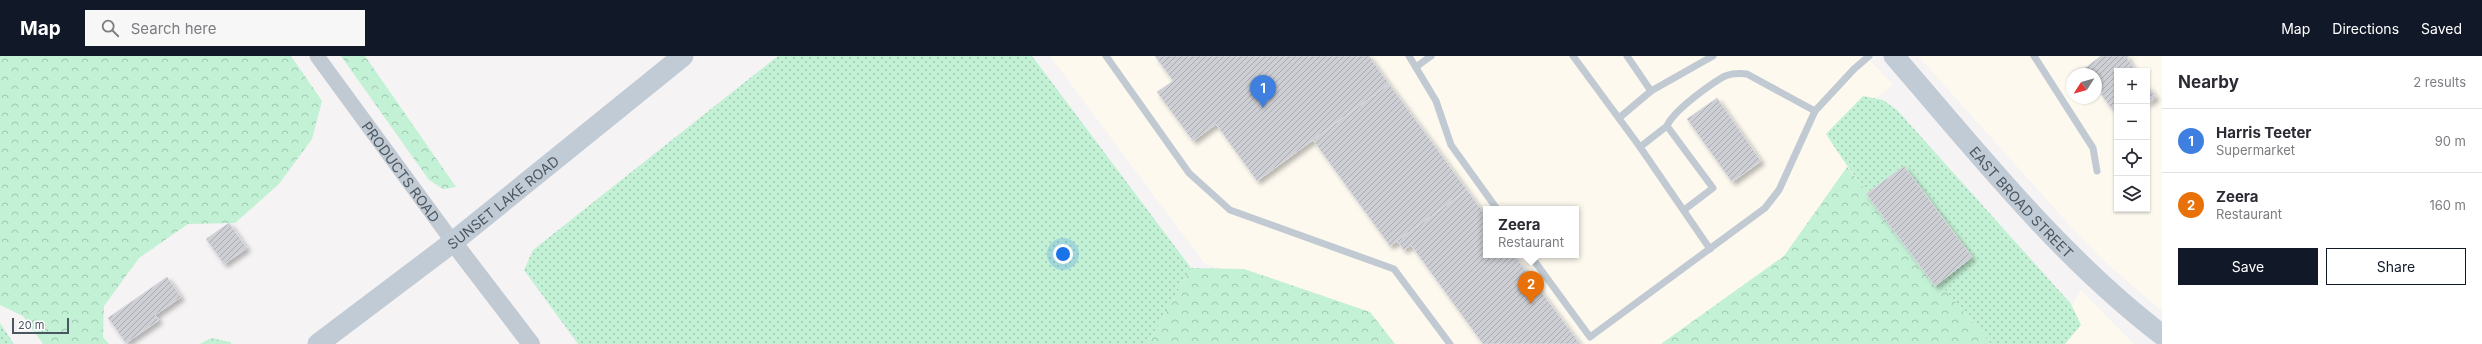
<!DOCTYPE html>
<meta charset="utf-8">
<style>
body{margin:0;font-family:Inter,sans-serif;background:#f7f7f7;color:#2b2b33}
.controls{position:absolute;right:12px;top:12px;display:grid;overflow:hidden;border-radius:0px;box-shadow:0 1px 3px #0004}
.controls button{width:36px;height:36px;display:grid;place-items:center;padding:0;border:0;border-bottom:1px solid #e1e1e2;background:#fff;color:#2b2b33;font:20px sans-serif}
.compass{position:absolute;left:2066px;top:12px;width:36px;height:36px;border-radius:50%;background:#fff;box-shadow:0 1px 3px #0004;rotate:234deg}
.scale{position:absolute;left:12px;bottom:10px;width:57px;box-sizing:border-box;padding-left:4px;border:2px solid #4a5661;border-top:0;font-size:11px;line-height:14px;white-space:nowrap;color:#4a5661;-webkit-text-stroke:3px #fff;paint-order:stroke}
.you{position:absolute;left:1063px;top:198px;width:14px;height:14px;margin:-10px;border:3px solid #fff;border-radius:50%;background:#1a73e8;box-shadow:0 0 0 6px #1a73e833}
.badge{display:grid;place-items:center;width:26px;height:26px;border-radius:50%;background:#111827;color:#fff;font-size:13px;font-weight:700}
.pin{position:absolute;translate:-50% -33px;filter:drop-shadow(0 1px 2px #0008)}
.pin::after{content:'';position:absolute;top:21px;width:14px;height:12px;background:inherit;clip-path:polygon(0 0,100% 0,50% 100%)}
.popup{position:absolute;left:1483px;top:150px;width:96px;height:52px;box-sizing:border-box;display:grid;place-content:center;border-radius:0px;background:#fff;filter:drop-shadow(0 1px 3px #0005);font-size:13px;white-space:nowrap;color:#7c7c81}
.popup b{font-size:15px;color:#2b2b33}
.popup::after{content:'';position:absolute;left:50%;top:100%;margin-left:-8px;border:8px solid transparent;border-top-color:#fff}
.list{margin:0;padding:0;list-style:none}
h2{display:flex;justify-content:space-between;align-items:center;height:52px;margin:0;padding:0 16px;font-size:17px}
h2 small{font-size:13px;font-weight:400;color:#7c7c81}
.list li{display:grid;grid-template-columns:26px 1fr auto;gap:12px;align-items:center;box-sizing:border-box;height:64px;padding:0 16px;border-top:1px solid #e1e1e2}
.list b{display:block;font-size:15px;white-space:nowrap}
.list p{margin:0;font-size:13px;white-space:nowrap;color:#7c7c81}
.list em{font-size:13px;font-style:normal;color:#7c7c81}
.actions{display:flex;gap:8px;padding:12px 16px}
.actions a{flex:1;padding:9px 0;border:1px solid #111827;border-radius:0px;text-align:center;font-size:14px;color:#111827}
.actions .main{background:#111827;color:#fff}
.icon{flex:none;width:22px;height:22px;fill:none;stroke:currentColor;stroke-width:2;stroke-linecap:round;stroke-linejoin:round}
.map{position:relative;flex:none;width:2162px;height:288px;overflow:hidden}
header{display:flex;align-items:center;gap:24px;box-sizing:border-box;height:56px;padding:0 20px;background:#111827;color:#fff}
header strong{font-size:19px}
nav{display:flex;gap:22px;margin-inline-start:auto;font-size:14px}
.search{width:280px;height:36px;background:#f7f7f7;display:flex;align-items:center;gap:10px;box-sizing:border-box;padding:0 14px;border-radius:0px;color:#7c7c81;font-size:15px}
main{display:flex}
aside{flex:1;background:#fff}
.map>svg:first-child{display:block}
.commercial{fill:#fdf9ef;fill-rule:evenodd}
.grass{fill:url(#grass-dots)}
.forest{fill:url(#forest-crowns)}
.building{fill:url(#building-hatch);stroke:#d7d9de;filter:url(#shadow)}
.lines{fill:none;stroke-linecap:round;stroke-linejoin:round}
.service{stroke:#c1cad2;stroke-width:7}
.minor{stroke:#c1cad2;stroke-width:15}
.tertiary{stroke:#c1cad2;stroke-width:18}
.secondary{stroke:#c1cbd6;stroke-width:21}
.labels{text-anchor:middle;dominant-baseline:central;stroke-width:3.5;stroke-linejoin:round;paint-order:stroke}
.street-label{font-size:14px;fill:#4a5661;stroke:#fff}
</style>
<header>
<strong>Map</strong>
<div class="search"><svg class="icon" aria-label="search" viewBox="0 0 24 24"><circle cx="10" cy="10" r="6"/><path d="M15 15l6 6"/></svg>Search here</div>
<nav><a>Map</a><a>Directions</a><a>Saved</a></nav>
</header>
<main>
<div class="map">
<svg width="2162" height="288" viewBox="0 0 2162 288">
<defs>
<pattern id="grass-dots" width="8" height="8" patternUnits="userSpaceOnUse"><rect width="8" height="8" fill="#c3f1d5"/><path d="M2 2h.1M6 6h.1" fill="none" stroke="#a0c6b0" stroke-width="1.8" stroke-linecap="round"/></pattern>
<pattern id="forest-crowns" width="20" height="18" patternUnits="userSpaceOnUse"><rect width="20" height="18" fill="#c3f1d5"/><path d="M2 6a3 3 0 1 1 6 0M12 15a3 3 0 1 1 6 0" fill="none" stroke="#a0c6b0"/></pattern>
<pattern id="building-hatch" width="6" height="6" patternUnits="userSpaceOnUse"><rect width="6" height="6" fill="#cdcfd5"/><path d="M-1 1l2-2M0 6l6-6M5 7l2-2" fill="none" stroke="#a8abb0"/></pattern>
<filter id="shadow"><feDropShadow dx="3.5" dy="3.5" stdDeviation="2" flood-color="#0004"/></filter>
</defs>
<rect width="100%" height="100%" fill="#f5f3f3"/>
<g class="commercial">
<path d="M 1050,0 L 1866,0 L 1893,29 L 1827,78 L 1847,111 L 1784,200 L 1661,288 L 1395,288 L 1370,256 L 1205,208 ZM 1486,153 L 1576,153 L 1576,199 L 1486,199 Z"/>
<path d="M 1918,0 L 2162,0 L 2162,255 L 2107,208 L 2072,172 ZM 2117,15 L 2147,15 L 2147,153 L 2117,153 ZM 2072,18 L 2096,18 L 2096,42 L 2072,42 Z"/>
<path d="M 2081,234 L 2129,283 L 2135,288 L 2048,288 Z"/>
</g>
<g class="grass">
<path d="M 778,0 L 1032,0 L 1191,212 L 1148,288 L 578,288 L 524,214 L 533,194 Z"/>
<path d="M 1863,40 L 1883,44 L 1897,54 L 2071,248 L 2081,269 L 2065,288 L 1991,288 C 1934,220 1874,153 1826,78 Z"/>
<path d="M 0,267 L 14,288 L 0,288 Z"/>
</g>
<g class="forest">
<path d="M 0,0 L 291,0 L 322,45 L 312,83 L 279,128 L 235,167 L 188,168 L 139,202 L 104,250 L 103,281 L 109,288 L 43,288 L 23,260 L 0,249 Z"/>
<path d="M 341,0 L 365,0 L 456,131 L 443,133 L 429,124 Z"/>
<path d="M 1847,111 L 1920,204 L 1991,288 L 1661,288 L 1784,200 Z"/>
<path d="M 1191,212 L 1244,213 L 1370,256 L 1395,288 L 1148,288 Z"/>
<path d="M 211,282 L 231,286 L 231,288 L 200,288 Z"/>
</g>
<g class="building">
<path d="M 1155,0 L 1369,0 L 1389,28 L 1257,125 L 1216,68 L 1193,85 L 1157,36 L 1173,25 Z"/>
<path d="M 2101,0 L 2129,0 L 2127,2 L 2136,15 L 2117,15 L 2117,56 L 2113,50 L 2111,52 L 2101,38 L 2103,37 L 2096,28 L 2096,18 L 2089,18 L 2085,12 Z"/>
<path d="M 1389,28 L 1467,134 L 1390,190 L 1313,84 Z"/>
<path d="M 2147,29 L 2156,41 L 2147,48 Z"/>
<path d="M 1717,42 L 1761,105 L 1732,126 L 1687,63 Z"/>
<path d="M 1904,110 L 1972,201 L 1935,230 L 1866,138 Z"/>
<path d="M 1467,134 L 1486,160 L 1486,199 L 1514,199 L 1580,288 L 1483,288 L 1411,189 L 1404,194 L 1397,185 Z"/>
<path d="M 229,167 L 247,192 L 224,208 L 206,183 Z"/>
<path d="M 167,221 L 181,241 L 155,259 L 159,264 L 126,287 L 108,262 Z"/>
</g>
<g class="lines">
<g class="service">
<path d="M 1106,0 L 1189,117 L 1230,154 L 1394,213 L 1450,288"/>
<path d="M 1409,0 L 1436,45 L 1451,89 L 1497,153"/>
<path d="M 1573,0 L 1640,91 L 1710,193"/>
<path d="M 1627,0 L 1651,35"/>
<path d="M 2034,0 L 2093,92 L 2097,115"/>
<path d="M 1416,11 L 1431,0"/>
<path d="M 1619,62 L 1651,35 L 1713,0"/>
<path d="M 1640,91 L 1667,70"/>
<path d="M 1684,154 L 1713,132 L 1667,70 C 1673,55 1708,30 1723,21 C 1731,17 1739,17 1747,18 L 1815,55"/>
<path d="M 1530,199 L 1590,281 L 1765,152 L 1779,134 L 1815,55 L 1854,13 L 1869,0"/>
</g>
<path class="minor" id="s1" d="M 317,0 L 453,186"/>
<path class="tertiary" d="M 453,186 L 531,288"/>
<g class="secondary">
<path id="s2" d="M 1894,0 C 1978,97 2059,200 2162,279"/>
<path id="s3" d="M 318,288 L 453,186 L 683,0"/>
</g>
</g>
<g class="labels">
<g class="street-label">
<text stroke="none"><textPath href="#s1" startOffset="143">PRODUCTS ROAD</textPath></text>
<text stroke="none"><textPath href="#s2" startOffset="194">EAST BROAD STREET</textPath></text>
<text stroke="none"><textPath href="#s3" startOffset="233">SUNSET LAKE ROAD</textPath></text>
</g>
</g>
</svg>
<div class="controls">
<button>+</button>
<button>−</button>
<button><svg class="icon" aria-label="locate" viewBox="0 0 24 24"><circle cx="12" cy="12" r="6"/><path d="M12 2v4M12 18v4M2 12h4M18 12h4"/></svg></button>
<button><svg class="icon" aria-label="layers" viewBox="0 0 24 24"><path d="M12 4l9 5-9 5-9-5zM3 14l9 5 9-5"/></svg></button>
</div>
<svg class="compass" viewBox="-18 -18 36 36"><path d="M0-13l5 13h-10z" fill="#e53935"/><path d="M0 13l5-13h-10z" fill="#7c7c81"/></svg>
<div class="scale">20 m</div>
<div class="you"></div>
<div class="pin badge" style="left:1263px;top:52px;background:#3f7fe0">1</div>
<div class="pin badge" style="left:1531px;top:248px;background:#e8710a">2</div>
<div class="popup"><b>Zeera</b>Restaurant</div>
</div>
<aside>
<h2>Nearby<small>2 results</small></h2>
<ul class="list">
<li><span class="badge" style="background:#3f7fe0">1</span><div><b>Harris Teeter</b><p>Supermarket</p></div><em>90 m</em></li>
<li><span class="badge" style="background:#e8710a">2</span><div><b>Zeera</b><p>Restaurant</p></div><em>160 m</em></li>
</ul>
<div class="actions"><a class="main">Save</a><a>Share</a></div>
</aside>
</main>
